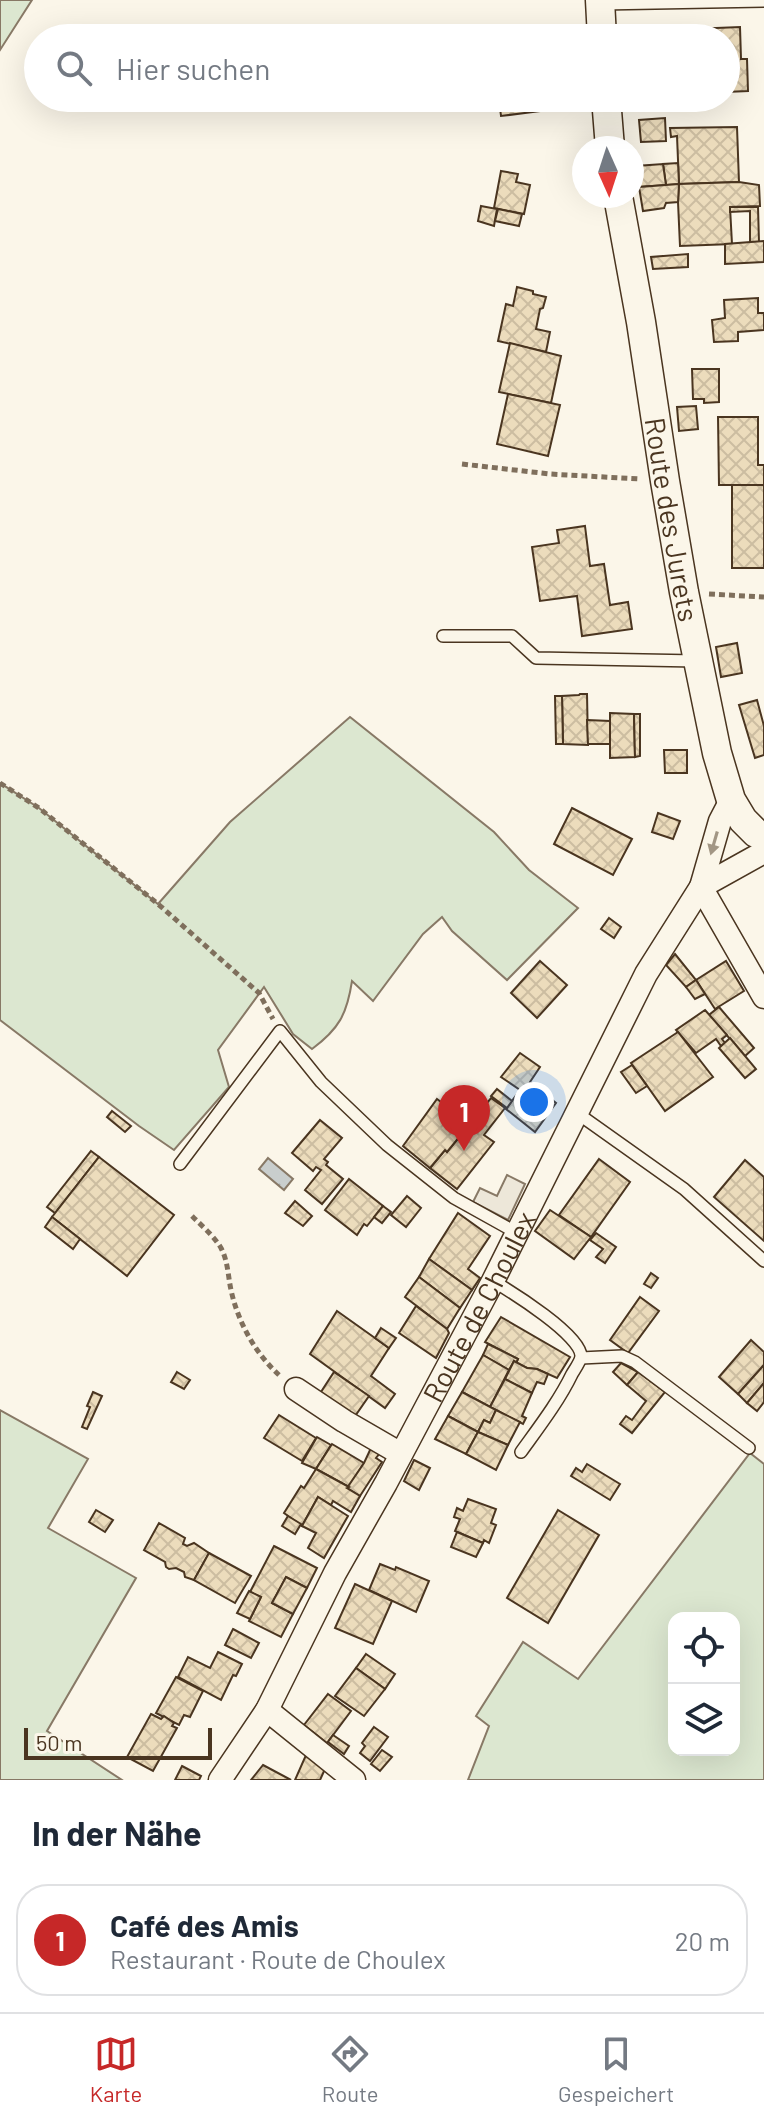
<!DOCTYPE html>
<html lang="de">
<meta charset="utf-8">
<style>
body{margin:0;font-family:Barlow,sans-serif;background:#f6f6f7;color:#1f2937}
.controls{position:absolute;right:24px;bottom:24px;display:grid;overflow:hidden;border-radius:16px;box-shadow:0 8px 32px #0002}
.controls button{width:72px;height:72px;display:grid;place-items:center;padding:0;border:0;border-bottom:2px solid #e0e1e3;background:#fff;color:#1f2937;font:40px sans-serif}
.compass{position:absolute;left:572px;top:136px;width:72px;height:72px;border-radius:50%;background:#fff;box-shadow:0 8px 32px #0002;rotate:177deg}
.scale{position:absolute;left:24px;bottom:20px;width:188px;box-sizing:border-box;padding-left:8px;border:4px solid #4a3520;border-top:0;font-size:22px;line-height:28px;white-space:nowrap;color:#4a3520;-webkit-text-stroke:6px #fbf6e9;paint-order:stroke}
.you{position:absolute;left:534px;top:1102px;width:28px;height:28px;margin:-20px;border:6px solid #fff;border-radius:50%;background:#1a73e8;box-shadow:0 0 0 12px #1a73e833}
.badge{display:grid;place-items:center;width:52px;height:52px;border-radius:50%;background:#c62828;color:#fff;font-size:26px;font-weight:700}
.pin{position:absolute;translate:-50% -66px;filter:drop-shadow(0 2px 4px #0008)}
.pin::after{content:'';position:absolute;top:42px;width:28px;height:24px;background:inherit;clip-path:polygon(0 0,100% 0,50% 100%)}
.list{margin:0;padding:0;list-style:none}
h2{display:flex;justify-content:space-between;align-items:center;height:104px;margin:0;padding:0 32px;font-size:34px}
h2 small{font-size:26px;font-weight:400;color:#747a83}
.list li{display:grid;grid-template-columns:52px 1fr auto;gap:24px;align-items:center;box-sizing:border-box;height:112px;margin:0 16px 16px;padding:0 16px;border:2px solid #e0e1e3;border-radius:32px}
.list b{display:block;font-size:30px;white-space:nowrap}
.list p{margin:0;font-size:26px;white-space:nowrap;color:#747a83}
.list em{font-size:26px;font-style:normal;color:#747a83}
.icon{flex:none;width:44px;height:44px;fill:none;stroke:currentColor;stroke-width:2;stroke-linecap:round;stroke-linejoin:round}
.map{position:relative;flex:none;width:764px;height:1780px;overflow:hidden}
.search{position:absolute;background:#fff;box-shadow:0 8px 32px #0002;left:24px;right:24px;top:24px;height:88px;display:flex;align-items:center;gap:20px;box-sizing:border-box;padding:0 28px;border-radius:44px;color:#747a83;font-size:30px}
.sheet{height:232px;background:#fff}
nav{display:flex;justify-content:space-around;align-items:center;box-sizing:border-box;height:112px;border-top:2px solid #e0e1e3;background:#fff;font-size:22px;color:#747a83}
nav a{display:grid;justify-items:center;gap:4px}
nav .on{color:#c62828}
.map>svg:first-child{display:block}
.grass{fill:#dce7d0;stroke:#887966;stroke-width:2;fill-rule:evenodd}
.parking{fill:#ede7d9;stroke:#887966;stroke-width:2}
.water{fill:url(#water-ripples);stroke:#887966;stroke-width:2}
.building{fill:url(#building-cross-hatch);stroke:#4a3520;stroke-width:2}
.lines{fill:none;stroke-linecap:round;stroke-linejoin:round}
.service-casing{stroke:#4a3520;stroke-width:14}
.minor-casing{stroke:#4a3520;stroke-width:25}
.tertiary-casing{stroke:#4a3520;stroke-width:31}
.path{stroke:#7f6f5c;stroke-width:5;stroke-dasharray:6 4;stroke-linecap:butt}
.service{stroke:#fbf6e9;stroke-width:11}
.minor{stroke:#fbf6e9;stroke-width:22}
.tertiary{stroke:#fbf6e9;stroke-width:28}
.oneway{fill:#a29684}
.labels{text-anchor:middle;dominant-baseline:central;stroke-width:6;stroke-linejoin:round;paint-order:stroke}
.street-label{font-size:28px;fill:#4a3520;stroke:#fbf6e9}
</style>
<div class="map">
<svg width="764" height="1780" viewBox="0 0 764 1780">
<defs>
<pattern id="water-ripples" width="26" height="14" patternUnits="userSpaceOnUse" patternTransform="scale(2)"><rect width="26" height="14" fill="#c9cecd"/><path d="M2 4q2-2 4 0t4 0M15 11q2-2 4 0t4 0" fill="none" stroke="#a5a8a6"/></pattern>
<pattern id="building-cross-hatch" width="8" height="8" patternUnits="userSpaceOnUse" patternTransform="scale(2)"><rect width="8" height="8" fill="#ecdcbc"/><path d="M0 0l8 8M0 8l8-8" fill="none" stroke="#ccbda1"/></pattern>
</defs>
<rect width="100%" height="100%" fill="#fbf6e9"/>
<g class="grass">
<path d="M 0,0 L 32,0 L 0,50 Z"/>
<path d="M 350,717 L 494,832 L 529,870 L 578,908 L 507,980 L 452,931 L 442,917 L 423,934 L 373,1001 L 352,981 C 347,1014 339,1029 312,1049 L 293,1034 L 264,987 L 218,1050 L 229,1087 L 174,1150 L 139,1126 L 0,1020 L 0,783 L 39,808 L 158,904 L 230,822 Z"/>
<path d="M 0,1410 L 88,1459 L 48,1528 L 136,1578 L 47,1731 L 122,1780 L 0,1780 Z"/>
<path d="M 750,1453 L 764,1464 L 764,1780 L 468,1780 L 489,1726 L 476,1716 L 523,1642 L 578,1679 ZM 674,1618 L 734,1618 L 734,1750 L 674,1750 Z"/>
</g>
<path class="parking" d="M 507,1175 L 525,1184 L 508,1220 L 473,1202 L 480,1188 L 497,1196 Z"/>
<path class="water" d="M 268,1158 L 293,1179 L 284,1190 L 259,1169 Z"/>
<g class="building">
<path d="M 740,27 L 741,59 L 747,59 L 748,91 L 726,92 L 726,38 L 693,38 L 692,29 Z"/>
<path d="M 490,98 L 555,98 L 556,102 L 548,102 L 549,110 L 501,116 L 500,108 L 491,109 Z"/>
<path d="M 665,118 L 666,141 L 641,142 L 639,120 Z"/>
<path d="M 737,127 L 739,182 L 679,184 L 677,136 L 671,137 L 670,128 Z"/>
<path d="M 678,163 L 679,184 L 666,185 L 663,164 Z"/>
<path d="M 663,164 L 666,185 L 639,187 L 636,166 Z"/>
<path d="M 501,171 L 518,174 L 516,182 L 530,185 L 524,214 L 494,208 Z"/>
<path d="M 739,182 L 759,185 L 760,206 L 730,207 L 732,244 L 680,246 L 678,202 L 679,184 Z"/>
<path d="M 679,184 L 678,202 L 666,203 L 664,208 L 643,211 L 639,187 Z"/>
<path d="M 481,206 L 497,209 L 494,226 L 478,221 Z"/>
<path d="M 730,207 L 758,207 L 759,242 L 750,243 L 750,211 L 730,212 Z"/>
<path d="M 498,209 L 522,214 L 519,226 L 495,221 Z"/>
<path d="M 764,241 L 764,262 L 725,264 L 725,244 Z"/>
<path d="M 688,254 L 688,267 L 653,269 L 651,257 Z"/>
<path d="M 517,287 L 533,291 L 533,294 L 546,297 L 543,308 L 540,309 L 536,329 L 550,332 L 546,352 L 498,341 L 506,304 L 513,306 Z"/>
<path d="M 758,298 L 758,313 L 764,313 L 764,330 L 738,332 L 738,341 L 714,342 L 712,320 L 725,318 L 724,300 Z"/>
<path d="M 510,343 L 561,356 L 551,403 L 499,392 Z"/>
<path d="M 692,369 L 719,369 L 719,402 L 704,403 L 704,399 L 693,399 Z"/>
<path d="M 508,394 L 560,405 L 548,456 L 497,444 Z"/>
<path d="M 696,406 L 698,429 L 679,431 L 677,407 Z"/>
<path d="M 718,417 L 758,417 L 758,465 L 764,465 L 764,485 L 719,485 Z"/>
<rect x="732" y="485" width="32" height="83"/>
<path d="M 585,526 L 590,566 L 604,564 L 610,605 L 628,602 L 632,629 L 582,636 L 577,596 L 540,601 L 532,547 L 559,543 L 557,530 Z"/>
<path d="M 737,643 L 742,673 L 721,677 L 716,647 Z"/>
<path d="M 580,694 L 587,694 L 588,745 L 563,744 L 562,696 L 579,695 Z"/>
<path d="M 555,696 L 562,696 L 563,744 L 556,744 Z"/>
<path d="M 757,700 L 764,726 L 764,755 L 755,758 L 739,705 Z"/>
<path d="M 610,713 L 634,714 L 635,757 L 610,758 Z"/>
<path d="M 634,714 L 640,714 L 640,756 L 635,757 Z"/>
<path d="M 587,720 L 610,721 L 610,744 L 588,744 Z"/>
<path d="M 664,750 L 687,750 L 687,773 L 665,773 Z"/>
<path d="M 572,808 L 632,839 L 613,875 L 554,844 Z"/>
<path d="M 658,813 L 680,821 L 673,839 L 652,832 Z"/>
<path d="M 609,918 L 621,927 L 614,938 L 601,929 Z"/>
<path d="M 675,954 L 696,980 L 686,987 L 666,965 Z"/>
<path d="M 540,961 L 567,985 L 537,1018 L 511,993 Z"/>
<path d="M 726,961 L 744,991 L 715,1009 L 696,980 Z"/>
<path d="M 696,980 L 705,994 L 695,999 L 686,987 Z"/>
<path d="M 719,1007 L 754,1048 L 745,1056 L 709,1015 Z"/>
<path d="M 705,1010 L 727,1035 L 722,1039 L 725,1043 L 721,1046 L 716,1039 L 696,1053 L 676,1030 Z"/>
<path d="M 678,1032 L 713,1077 L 665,1111 L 631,1063 Z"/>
<path d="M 730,1038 L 756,1069 L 745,1078 L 719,1048 Z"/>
<path d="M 520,1053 L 540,1067 L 530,1082 L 556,1103 L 535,1132 L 506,1109 L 520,1090 L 501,1077 Z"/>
<path d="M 632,1065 L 647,1086 L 636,1093 L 621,1072 Z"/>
<path d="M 497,1089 L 512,1101 L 507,1108 L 491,1096 Z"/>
<path d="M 491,1098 L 505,1108 L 484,1135 L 494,1142 L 457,1189 L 430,1168 L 445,1150 L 447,1152 Z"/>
<path d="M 437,1099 L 470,1124 L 447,1152 L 445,1150 L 430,1168 L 403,1146 Z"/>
<path d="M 112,1111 L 131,1126 L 125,1132 L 107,1117 Z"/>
<path d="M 320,1120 L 342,1138 L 324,1159 L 328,1162 L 326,1165 L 343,1179 L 322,1204 L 305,1190 L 321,1170 L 316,1167 L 313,1171 L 292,1153 Z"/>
<path d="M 91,1151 L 99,1157 L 55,1213 L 47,1207 Z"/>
<path d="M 99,1157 L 174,1215 L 127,1276 L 52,1217 Z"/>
<path d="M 599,1159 L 630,1182 L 591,1237 L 559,1215 Z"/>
<path d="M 745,1160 L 764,1177 L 764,1241 L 714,1197 Z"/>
<path d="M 349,1179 L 383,1206 L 367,1226 L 364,1224 L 357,1235 L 325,1210 Z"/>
<path d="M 407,1196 L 421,1208 L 406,1227 L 391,1215 Z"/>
<path d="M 295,1201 L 312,1216 L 303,1226 L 285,1213 Z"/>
<path d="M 383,1206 L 391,1212 L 382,1223 L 374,1217 Z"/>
<path d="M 550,1210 L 591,1237 L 574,1259 L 535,1231 Z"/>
<path d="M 458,1213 L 490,1236 L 468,1269 L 480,1278 L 472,1290 L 429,1259 Z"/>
<path d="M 52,1217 L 80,1239 L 73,1249 L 45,1227 Z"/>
<path d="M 596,1233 L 616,1247 L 605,1263 L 596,1257 L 603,1249 L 590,1240 Z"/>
<path d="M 429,1259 L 472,1290 L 460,1308 L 419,1277 Z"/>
<path d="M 651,1273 L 658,1278 L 651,1288 L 644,1284 Z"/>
<path d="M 419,1277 L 460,1308 L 447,1329 L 405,1297 Z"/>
<path d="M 640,1297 L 659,1311 L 628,1353 L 610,1340 Z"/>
<path d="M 416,1306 L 447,1329 L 449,1333 L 436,1358 L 399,1333 Z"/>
<path d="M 337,1311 L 389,1348 L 371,1376 L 395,1394 L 385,1408 L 310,1354 Z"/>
<path d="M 501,1317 L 570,1357 L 557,1378 L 537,1369 L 527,1368 L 516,1363 L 518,1359 L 485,1342 Z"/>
<path d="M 381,1328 L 396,1338 L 389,1348 L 375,1338 Z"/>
<path d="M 751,1340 L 764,1352 L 764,1365 L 738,1394 L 719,1377 Z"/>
<path d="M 488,1344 L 518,1359 L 516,1363 L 514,1361 L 509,1370 L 483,1355 Z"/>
<path d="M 483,1355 L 509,1370 L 490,1407 L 462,1392 Z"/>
<path d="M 514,1361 L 527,1368 L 537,1369 L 548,1374 L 544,1384 L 537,1382 L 532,1393 L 505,1379 Z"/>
<path d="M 621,1363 L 638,1372 L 627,1385 L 613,1372 Z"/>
<path d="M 764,1365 L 764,1383 L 747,1403 L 738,1394 Z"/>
<path d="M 177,1372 L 190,1380 L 184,1389 L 171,1382 Z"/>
<path d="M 334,1372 L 369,1396 L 353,1419 L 319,1395 Z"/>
<path d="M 638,1372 L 665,1392 L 632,1433 L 620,1424 L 626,1416 L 632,1420 L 646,1401 L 627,1385 Z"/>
<path d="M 505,1379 L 532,1393 L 522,1416 L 526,1418 L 523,1424 L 490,1407 Z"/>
<path d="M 764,1383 L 764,1402 L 757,1411 L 747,1403 Z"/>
<path d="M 93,1392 L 102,1396 L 87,1429 L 82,1427 L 90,1407 L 87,1406 Z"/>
<path d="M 462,1392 L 496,1410 L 490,1423 L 484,1420 L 478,1432 L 448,1416 Z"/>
<path d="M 496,1410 L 520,1422 L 508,1445 L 478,1432 L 484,1420 L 490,1423 Z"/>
<path d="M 279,1415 L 316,1438 L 302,1461 L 264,1438 Z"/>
<path d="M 448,1416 L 478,1432 L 466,1454 L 435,1439 Z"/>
<path d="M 478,1432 L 508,1445 L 496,1470 L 466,1454 Z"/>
<path d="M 317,1437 L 331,1445 L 316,1469 L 302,1463 Z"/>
<path d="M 332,1444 L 364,1463 L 349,1487 L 316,1469 Z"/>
<path d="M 371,1448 L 380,1453 L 376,1458 L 382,1462 L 360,1496 L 347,1488 L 364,1463 Z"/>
<path d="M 414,1460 L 430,1468 L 419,1490 L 404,1481 Z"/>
<path d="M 587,1464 L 620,1484 L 610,1500 L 571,1476 L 576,1468 L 582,1472 Z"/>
<path d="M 316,1469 L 349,1487 L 347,1488 L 360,1496 L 351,1512 L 333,1501 L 331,1505 L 318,1497 L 302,1526 L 284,1513 L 301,1486 L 304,1488 Z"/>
<path d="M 318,1497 L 348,1516 L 324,1558 L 308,1548 L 316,1533 L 302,1526 Z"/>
<path d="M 468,1499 L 496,1509 L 491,1523 L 496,1525 L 489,1543 L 484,1540 L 483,1543 L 455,1531 L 460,1519 L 454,1517 L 457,1508 L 463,1511 Z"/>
<path d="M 96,1510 L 113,1520 L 105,1532 L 89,1522 Z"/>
<path d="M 558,1510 L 599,1535 L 548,1623 L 507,1598 Z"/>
<path d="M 288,1516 L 301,1524 L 295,1534 L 282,1526 Z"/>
<path d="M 159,1523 L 185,1538 L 183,1544 L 187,1546 L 194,1543 L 209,1553 L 194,1580 L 185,1577 L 184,1572 L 176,1568 L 169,1569 L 166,1567 L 165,1562 L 144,1550 Z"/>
<path d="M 457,1532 L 483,1543 L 476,1557 L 451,1547 Z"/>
<path d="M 274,1546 L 317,1568 L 307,1588 L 286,1577 L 272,1603 L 293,1614 L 281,1637 L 249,1621 L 261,1597 L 250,1592 Z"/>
<path d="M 209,1553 L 251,1576 L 235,1603 L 194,1580 Z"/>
<path d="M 380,1564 L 395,1570 L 396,1567 L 429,1581 L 416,1612 L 369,1590 Z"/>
<path d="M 286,1577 L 307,1588 L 293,1614 L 272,1603 Z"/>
<path d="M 355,1584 L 392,1601 L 373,1644 L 335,1628 Z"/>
<path d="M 249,1591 L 261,1597 L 250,1619 L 237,1613 Z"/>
<path d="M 233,1629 L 259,1643 L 251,1658 L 225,1645 Z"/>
<path d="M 218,1652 L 242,1664 L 236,1676 L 233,1675 L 221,1700 L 178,1677 L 188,1657 L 210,1668 Z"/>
<path d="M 366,1654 L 395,1674 L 385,1689 L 356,1668 Z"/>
<path d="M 356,1668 L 385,1689 L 364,1716 L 335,1696 Z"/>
<path d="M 176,1677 L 203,1691 L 190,1717 L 184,1715 L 179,1725 L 156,1713 Z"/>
<path d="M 328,1694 L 351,1711 L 327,1743 L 304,1725 Z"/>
<path d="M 151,1714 L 161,1719 L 164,1716 L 174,1723 L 172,1726 L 177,1728 L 153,1771 L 127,1757 Z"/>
<path d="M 374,1727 L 388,1737 L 370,1761 L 360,1753 L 365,1746 L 362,1743 Z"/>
<path d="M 333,1735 L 349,1746 L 344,1754 L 328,1742 Z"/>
<path d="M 382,1750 L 392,1757 L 380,1771 L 371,1764 Z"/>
<path d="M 306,1755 L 325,1769 L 320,1780 L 295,1780 Z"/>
<path d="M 263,1765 L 291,1780 L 251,1780 Z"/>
<path d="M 182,1766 L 201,1776 L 199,1780 L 175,1780 Z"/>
</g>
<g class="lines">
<defs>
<g id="service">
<path d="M 601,4 L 764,1"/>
<path d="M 443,636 L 512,636 L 536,658 L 697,661"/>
<path d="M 577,1113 L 684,1189 L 764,1261"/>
<path d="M 180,1164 L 280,1031 L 321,1082 L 387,1145 L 454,1198 L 517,1233"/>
<path d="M 493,1281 C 510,1291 583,1336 581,1357 C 580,1362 575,1369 572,1374 C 559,1401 539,1427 521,1452"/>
<path d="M 581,1358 L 622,1356 L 635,1362 L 749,1448"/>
</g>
<g id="minor">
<path d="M 701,887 L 764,997"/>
<path d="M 701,887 L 764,852"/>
<path d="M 296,1389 L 344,1421 L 401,1454"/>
<path d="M 267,1710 L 354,1780"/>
<path id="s1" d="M 220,1780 L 267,1710 L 335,1573 L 386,1483 L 493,1281 L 646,974 L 701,887 L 720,821 L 731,800"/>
</g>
<g id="tertiary">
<path d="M 600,0 L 602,38"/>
<path d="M 606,98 L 610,148"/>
<path id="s2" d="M 618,196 L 641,322 L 665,481 L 684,592 L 717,753 L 731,800 L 743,820 L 756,833 L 764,837"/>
</g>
</defs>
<use href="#service" class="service-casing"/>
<use href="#minor" class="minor-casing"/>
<use href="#tertiary" class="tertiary-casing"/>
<g class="path">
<path d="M 462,464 L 550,474 L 640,479"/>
<path d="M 709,594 L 764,597"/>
<path d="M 0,783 L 39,808 L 158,904 L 259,993 L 273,1019"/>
<path d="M 192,1216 C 202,1226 214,1236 221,1248 C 228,1261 228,1276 231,1290 C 238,1322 255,1353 279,1375"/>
</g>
<use href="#service" class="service"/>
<use href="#minor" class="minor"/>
<use href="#tertiary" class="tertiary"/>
</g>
<defs><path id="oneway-solid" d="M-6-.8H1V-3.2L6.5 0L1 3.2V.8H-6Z" transform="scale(2)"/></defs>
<use class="oneway" href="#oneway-solid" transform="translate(714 843) rotate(106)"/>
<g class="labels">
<g class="street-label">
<text stroke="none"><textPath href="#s2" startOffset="328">Route des Jurets</textPath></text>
<text stroke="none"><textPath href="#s1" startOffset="540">Route de Choulex</textPath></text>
</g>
</g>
</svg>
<div class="controls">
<button><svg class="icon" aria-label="locate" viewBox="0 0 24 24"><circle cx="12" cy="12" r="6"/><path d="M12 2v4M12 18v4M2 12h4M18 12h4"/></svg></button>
<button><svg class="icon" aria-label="layers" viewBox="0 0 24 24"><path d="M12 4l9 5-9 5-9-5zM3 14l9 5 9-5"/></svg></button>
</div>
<svg class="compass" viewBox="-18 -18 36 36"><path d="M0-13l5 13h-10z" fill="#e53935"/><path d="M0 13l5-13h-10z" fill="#747a83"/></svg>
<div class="scale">50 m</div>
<div class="you"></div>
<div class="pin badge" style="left:464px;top:1151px">1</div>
<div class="search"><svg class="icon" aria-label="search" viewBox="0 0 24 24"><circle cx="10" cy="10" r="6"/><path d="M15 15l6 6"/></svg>Hier suchen</div>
</div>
<section class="sheet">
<h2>In der Nähe<small></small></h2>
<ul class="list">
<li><span class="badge">1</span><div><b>Café des Amis</b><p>Restaurant · Route de Choulex</p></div><em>20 m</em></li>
</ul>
</section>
<nav>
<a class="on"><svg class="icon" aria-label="map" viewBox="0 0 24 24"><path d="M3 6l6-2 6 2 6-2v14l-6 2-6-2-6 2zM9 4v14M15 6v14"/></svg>Karte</a>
<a><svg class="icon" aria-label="directions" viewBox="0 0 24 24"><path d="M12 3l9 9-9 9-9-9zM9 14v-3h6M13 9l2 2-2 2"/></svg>Route</a>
<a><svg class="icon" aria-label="saved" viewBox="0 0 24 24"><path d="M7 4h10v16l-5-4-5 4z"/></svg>Gespeichert</a>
</nav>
